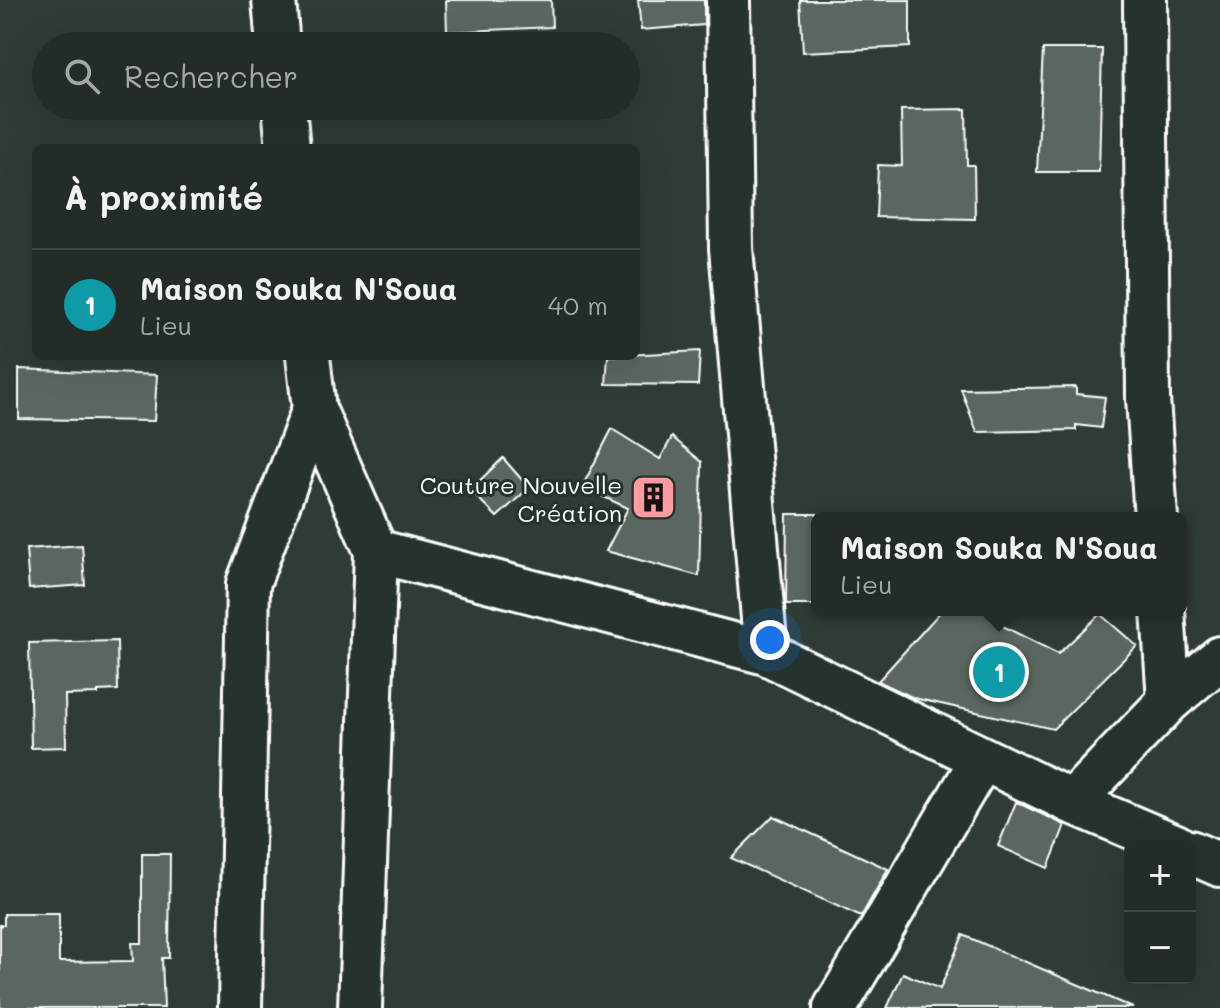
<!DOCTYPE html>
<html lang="fr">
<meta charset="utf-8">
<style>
body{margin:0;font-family:Mali,sans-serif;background:#2f3834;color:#f1f3f6}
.controls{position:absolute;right:24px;bottom:24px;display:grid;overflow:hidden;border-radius:12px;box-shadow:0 8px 32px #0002}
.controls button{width:72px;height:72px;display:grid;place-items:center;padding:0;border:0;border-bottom:2px solid #404845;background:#232c28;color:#f1f3f6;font:40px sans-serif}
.you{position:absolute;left:770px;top:640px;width:28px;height:28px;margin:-20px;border:6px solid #fff;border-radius:50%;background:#1a73e8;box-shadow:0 0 0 12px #1a73e833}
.badge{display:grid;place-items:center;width:52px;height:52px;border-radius:50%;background:#d93025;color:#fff;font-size:26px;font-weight:700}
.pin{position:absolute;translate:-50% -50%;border:4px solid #fff;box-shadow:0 2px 8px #0006}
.popup{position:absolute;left:811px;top:512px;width:376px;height:104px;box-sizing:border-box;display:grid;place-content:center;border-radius:12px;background:#232c28;filter:drop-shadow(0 2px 6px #0005);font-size:26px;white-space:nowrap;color:#a3a7a8}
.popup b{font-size:30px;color:#f1f3f6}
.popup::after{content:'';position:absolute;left:50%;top:100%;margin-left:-16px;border:16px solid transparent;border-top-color:#232c28}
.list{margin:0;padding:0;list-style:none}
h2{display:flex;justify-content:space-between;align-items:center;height:104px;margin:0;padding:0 32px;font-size:34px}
h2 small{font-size:26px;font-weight:400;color:#a3a7a8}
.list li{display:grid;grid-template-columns:52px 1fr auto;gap:24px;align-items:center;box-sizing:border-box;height:112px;padding:0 32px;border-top:2px solid #404845}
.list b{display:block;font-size:30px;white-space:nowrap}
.list p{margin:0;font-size:26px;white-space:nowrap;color:#a3a7a8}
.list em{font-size:26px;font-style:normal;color:#a3a7a8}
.icon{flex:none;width:44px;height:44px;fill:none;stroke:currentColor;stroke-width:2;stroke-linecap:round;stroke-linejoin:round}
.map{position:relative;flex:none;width:1220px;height:1008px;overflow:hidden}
.search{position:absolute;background:#232c28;box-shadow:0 8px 32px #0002;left:32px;top:32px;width:608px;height:88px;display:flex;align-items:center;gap:20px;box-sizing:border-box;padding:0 28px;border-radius:44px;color:#a3a7a8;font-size:30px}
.panel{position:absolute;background:#232c28;box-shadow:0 8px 32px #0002;left:32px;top:144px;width:608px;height:216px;border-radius:12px}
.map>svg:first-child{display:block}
.building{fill:#5b6661;stroke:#fff;stroke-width:2}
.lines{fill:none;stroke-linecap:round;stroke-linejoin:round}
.minor-casing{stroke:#fff;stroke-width:48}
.minor{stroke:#26332d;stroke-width:42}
.labels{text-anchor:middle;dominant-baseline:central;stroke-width:6;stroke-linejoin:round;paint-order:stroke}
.poi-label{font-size:24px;fill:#fff;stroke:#26332d;text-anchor:end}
</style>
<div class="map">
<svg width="1220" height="1008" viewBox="0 0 1220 1008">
<rect width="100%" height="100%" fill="#2f3b35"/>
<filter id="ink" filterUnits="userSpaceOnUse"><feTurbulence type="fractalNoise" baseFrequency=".0125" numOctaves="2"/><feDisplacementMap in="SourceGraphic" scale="16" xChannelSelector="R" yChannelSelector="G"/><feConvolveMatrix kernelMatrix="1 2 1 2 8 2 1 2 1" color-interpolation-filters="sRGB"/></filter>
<g filter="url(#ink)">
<g class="building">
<path d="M 446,0 L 551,0 L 552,27 L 447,32 Z"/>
<path d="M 638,0 L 704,0 L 704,25 L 641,30 Z"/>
<path d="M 800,0 L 910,0 L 910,47 L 803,52 Z"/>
<path d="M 1043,49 L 1102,49 L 1099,172 L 1037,172 Z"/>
<path d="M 966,109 L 967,165 L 974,165 L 975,219 L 876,217 L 878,165 L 902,166 L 901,110 Z"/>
<path d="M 700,351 L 698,385 L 606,384 L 608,356 Z"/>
<path d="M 19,369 L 157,375 L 154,421 L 19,419 Z"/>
<path d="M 1076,387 L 1076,394 L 1105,397 L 1101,428 L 1076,425 L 1076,430 L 977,432 L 961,389 Z"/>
<path d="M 612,429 L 660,459 L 672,437 L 702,462 L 699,576 L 606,551 L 628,508 L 582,487 Z"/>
<path d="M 503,458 L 529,488 L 497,517 L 470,490 Z"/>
<path d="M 787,514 L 817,514 L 817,605 L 786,605 Z"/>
<path d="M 82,545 L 85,585 L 29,589 L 26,549 Z"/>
<path d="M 942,610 L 984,610 L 993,621 L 1058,654 L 1100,614 L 1137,646 L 1053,729 L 914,698 L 878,681 Z"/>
<path d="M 117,641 L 118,690 L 98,691 L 98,694 L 65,695 L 66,747 L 31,748 L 29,643 Z"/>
<path d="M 1016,802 L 1065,825 L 1048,868 L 998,846 Z"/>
<path d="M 773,816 L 888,869 L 861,917 L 731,858 Z"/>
<path d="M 142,854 L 170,854 L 169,958 L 162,958 L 164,1008 L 0,1008 L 0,925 L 4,925 L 4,914 L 59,914 L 59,962 L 133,961 L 132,943 L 142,943 Z"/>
<path d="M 963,935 L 1133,1008 L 887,1008 L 903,973 L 940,989 Z"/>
</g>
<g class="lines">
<defs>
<g id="minor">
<path d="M 274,0 L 278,46"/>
<path d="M 728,0 L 731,248 L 766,653"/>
<path d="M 1145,0 L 1148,398 L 1156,518"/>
<path d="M 284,106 L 288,148"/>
<path d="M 308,356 L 314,409 L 376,551 L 360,1008"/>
<path d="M 376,551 L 766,653 L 1072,802 L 1176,846"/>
<path d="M 1163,610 L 1169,701"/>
<path d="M 1072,802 L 1169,701 L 1220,658"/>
<path d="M 1190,852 L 1220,865"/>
<path d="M 240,1008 L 248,584 L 314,409"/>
<path d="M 835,1008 L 982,759"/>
</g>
</defs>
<use href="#minor" class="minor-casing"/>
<use href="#minor" class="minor"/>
</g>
</g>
<defs>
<symbol id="building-square" viewBox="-11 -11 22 22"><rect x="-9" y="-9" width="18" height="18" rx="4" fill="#ff9aa2" stroke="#26332d"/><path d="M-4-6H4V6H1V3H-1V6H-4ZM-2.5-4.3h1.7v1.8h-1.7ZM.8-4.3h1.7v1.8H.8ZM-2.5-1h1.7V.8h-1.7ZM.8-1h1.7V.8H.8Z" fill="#111"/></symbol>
</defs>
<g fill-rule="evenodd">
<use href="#building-square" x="628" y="472" width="51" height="51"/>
</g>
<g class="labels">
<g class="poi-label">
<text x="622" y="484">Couture Nouvelle<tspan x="622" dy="28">Création</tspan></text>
</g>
</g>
</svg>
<div class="controls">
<button>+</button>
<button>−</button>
</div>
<div class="you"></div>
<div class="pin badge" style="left:999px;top:672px;background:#0f9aa8">1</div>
<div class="popup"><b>Maison Souka N'Soua</b>Lieu</div>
<div class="search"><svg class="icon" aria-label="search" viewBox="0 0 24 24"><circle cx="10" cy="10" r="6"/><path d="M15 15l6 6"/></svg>Rechercher</div>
<section class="panel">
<h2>À proximité<small></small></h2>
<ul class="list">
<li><span class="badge" style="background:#0f9aa8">1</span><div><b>Maison Souka N'Soua</b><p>Lieu</p></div><em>40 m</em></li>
</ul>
</section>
</div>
